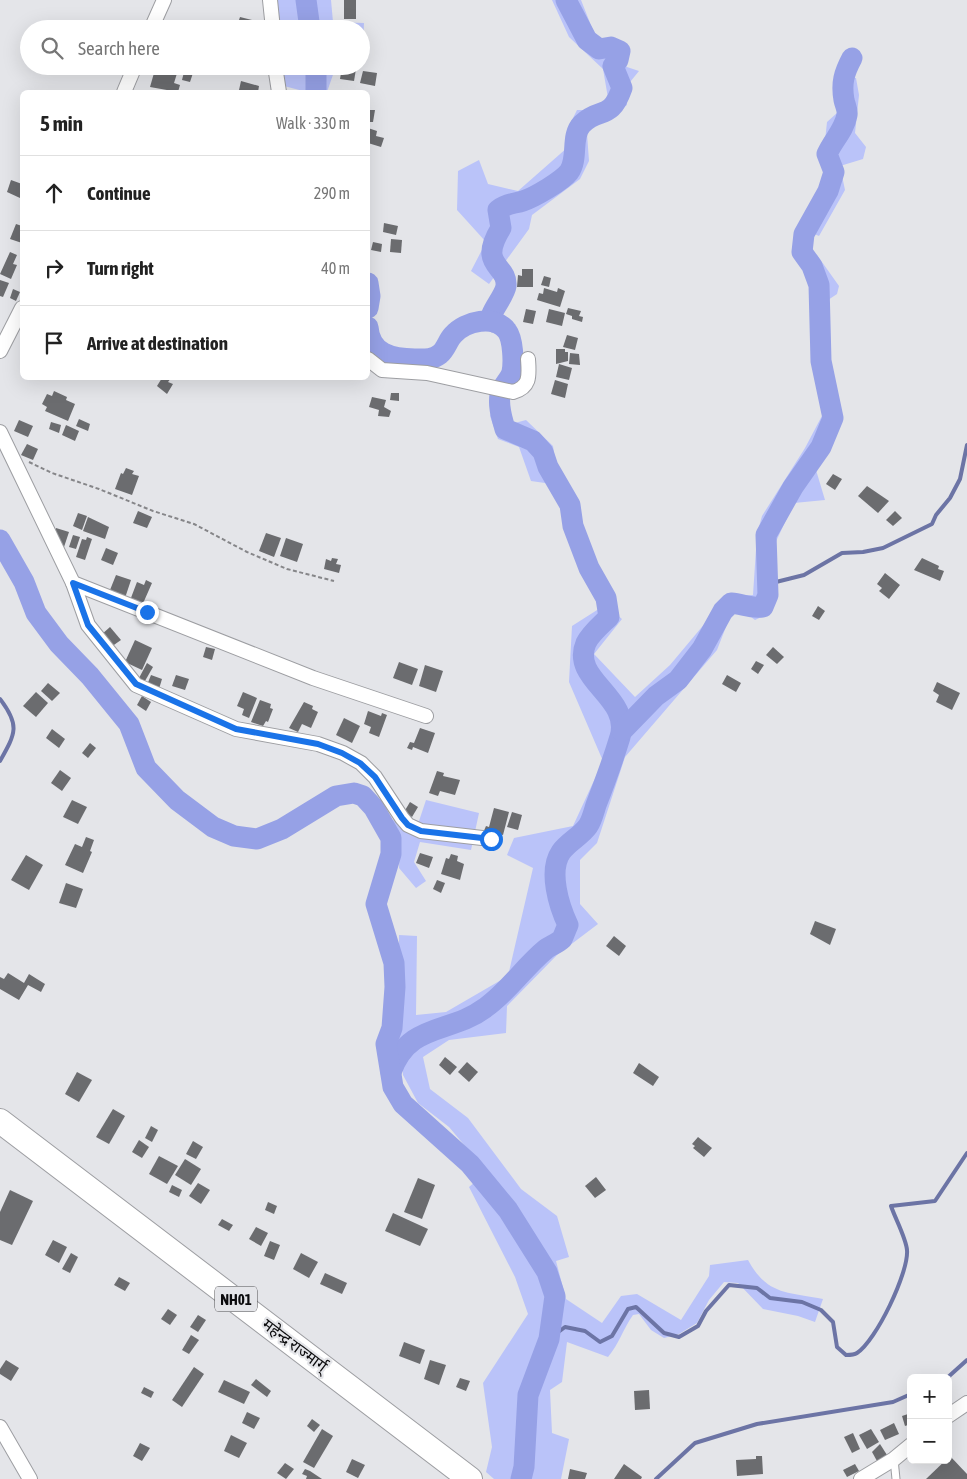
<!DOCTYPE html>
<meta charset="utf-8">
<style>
body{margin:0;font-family:"Asap Condensed","Noto Sans Devanagari",sans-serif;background:#f2f2f2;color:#222}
.controls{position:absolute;right:15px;bottom:15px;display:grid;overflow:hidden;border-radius:8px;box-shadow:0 5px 20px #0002}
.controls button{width:45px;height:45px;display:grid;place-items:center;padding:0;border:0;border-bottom:1px solid #e0e0e0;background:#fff;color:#222;font:25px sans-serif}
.stop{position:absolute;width:15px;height:15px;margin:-11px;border:4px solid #1a73e8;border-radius:50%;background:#fff}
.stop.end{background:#1a73e8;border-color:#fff;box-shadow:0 1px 5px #0008}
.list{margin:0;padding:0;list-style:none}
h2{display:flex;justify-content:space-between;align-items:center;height:65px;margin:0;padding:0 20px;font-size:21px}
h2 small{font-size:16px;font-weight:400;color:#767676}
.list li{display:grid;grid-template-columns:32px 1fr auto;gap:15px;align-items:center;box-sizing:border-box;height:75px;padding:0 20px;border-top:1px solid #e0e0e0}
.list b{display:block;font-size:19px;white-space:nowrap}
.list em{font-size:16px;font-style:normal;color:#767676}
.icon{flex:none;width:28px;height:28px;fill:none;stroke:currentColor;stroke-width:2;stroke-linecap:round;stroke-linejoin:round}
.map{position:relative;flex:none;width:967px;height:1479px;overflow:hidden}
.search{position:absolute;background:#fff;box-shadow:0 5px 20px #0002;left:20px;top:20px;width:350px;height:55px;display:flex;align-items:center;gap:12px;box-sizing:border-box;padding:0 18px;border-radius:28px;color:#767676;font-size:19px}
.panel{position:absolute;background:#fff;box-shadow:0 5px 20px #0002;left:20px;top:90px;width:350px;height:290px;border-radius:8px}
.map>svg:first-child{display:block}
.green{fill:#bac3f9}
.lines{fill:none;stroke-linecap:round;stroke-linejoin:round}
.stream{stroke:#6c74a5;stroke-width:4}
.river{stroke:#96a1e6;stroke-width:21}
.building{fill:#6b6c6f}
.service-casing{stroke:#9d9ea2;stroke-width:9}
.minor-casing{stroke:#9d9ea2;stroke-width:16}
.trunk-casing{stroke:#9d9ea2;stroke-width:26}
.path{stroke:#868689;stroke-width:2;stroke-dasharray:4 2.5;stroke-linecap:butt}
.service{stroke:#fff;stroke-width:7}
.minor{stroke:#fff;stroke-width:14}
.trunk{stroke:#fff;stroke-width:24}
.route{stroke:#1a73e8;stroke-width:6}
.labels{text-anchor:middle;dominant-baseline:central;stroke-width:4.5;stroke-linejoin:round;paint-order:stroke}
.shield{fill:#e4e5e9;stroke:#4c4c4f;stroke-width:1}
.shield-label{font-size:15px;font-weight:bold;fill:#0b0b0d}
.street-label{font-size:16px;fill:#0b0b0d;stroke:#e4e5e9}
</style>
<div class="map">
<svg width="967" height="1479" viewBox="0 0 967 1479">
<rect width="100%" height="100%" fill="#e4e5e9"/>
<g class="green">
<path d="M 277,0 L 331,0 L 333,22 L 364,23 L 362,65 L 361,29 L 279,29 Z"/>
<path d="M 552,0 L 581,0 L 596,38 L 627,67 L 639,71 L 626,87 L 627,105 L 592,126 L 587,134 L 589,161 L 580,179 L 532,215 L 529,229 L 489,284 L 471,271 L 486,242 L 457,210 L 458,171 L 479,160 L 488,184 L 518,191 L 568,147 L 571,122 L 577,110 L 599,110 L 608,98 L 603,69 L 569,37 Z"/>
<path d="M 282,66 L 336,66 L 327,92 L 307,92 L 284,86 Z"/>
<path d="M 836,77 L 856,78 L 859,95 L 855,133 L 866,147 L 863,159 L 840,166 L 845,190 L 819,236 L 803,229 L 808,213 L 829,176 L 829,167 L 824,150 L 827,122 L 837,113 Z"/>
<path d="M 798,247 L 817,255 L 839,286 L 837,294 L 825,302 L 816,300 L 815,286 L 807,277 Z"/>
<path d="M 835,382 C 838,418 840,441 816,470 L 825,500 L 794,503 L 772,550 L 770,613 L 755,620 L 739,608 L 729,619 L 717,650 L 625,757 L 597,843 L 580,860 L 580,904 L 598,924 L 557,955 L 507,1006 L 506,1033 L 449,1040 L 423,1057 L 430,1089 L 468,1118 L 521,1189 L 557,1216 L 569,1257 L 556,1261 L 566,1299 L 602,1323 L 621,1296 L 637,1294 L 681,1320 L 709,1276 L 710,1265 L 748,1260 C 767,1295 787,1292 823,1299 L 815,1322 L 798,1316 L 763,1309 L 738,1283 L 724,1282 L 709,1300 L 697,1323 L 679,1334 L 664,1338 L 651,1330 L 639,1314 L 633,1315 C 623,1329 619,1344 608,1357 L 567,1342 L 562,1382 L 550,1390 L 552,1433 L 569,1439 L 561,1479 L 494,1479 L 486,1472 L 492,1447 L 483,1383 L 528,1314 L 515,1277 L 469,1187 L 487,1172 L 449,1127 L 418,1103 L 403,1075 L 398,1031 L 399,935 L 417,936 L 416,1015 L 446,1012 L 508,976 L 533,868 L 507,855 L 514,838 L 573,826 L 603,761 L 569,682 L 572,626 L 605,605 L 622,619 L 594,654 L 635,697 L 670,665 L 727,597 L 753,595 L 757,534 L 762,516 L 805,448 L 824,412 L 823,386 Z"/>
<path d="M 494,398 L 509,398 L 511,424 L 526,420 L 553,446 L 559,485 L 531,481 L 519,447 L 498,439 L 490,416 Z"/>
<path d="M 426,800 L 479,813 L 471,850 L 420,842 L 414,862 L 426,881 L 416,888 L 399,868 L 400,842 L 389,823 L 397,818 L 419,821 Z"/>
</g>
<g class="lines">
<g class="stream">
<path d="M 767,588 L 776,582 L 804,575 L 842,553 L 863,552 L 883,548 L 932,524 L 936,515 L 950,498 L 960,479 L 967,445"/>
<path d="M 0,699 C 20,725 16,733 0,761"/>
<path d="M 549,1339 L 565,1327 L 585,1331 L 600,1342 L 612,1336 L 628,1309 L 636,1307 L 664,1333 L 679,1337 L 698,1326 L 706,1311 L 729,1285 L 757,1288 L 770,1298 L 802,1302 L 821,1310 L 833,1322 L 837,1347 L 846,1355 C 850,1355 854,1355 857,1353 C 876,1341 909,1272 907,1250 C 906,1238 895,1218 891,1206 L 935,1201 L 967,1153"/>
<path d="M 947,1378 L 967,1360"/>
<path d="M 656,1479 L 695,1443 L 757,1424 L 893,1402 L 911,1394"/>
</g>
<g class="river">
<path d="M 306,0 L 310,29"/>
<path d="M 316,66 L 316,92"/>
<path d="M 368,283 L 370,296 L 368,308"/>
<path d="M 494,322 L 492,314 C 495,306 505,294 506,286 C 508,264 477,267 501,228 L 498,210 C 507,203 514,204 523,201 C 535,197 562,181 569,172 C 579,158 570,136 582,124 C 600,106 610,122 622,88 L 613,66 L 618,60 L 620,51 L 611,47 L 599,49 L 587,40 L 566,0"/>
<path d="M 368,327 C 370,354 392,359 415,359 C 424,359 432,360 440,354 C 446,349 448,340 453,335 C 465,321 495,314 507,331 C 513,339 514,362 512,372 C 510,380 501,386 500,395 C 498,407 502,418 505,429 L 533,441 L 543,452 L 548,467 L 570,505 L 573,526 L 589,568 L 606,598 L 609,617 C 602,624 590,634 586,643 C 570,680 632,697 620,737 C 613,760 605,782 596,805 C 594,811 592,820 588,826 C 581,836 568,842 561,852 C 548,871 559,906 568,925 C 566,929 564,935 562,939 C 558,943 550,946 546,949 C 524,967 508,992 485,1008 C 450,1034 409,1022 391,1072"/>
<path d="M 0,540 L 24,582 L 36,613 L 59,644 L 90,676 L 129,724 L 146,768 L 177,800 L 213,827 L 234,836 L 257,839 L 282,829 L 336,796 L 354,793 L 363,796 L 374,808 L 391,838 L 391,854 L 376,904 L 394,963 L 395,987 L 392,1028 L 386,1044 L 393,1087 L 403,1104 L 470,1164 L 508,1210 L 547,1272 L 555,1296 L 549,1339 L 528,1395 L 524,1467 L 521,1479"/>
<path d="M 622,731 L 656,696 L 678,680 L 702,649 L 723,611 L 731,603 C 743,604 751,609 763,607 L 768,595 L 766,535 L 793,487 L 821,447 L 833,418 L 821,361 L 819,285 L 812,266 L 802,252 L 804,234 L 828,191 L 834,172 L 827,154 C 833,140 844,131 847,115 C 848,110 845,105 844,100 C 841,83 844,73 852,58"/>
</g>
</g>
<g class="building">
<rect x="344" y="0" width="12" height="19"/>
<path d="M 240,17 L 260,22 L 259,29 L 236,29 Z"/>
<path d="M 156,66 L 179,67 L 174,83 L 180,85 L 178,92 L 150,87 Z"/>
<path d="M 342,67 L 356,69 L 354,81 L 340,79 Z"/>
<path d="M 185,68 L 194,70 L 190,82 L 182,80 Z"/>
<path d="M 363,71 L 377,73 L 375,86 L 360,83 Z"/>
<path d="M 241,81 L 259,86 L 258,92 L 242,92 L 243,91 L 239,90 Z"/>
<path d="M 368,110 L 375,110 L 373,122 L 368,122 Z"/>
<path d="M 368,128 L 377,131 L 376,136 L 384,138 L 381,147 L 368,143 Z"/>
<path d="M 11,180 L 22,184 L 20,198 L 7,192 Z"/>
<path d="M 384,223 L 398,226 L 396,235 L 383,232 Z"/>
<path d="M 16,224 L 22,226 L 22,243 L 10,239 Z"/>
<path d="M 391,239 L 402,240 L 401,253 L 390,252 Z"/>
<path d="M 373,242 L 382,244 L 381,252 L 371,250 Z"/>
<path d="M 10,252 L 17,255 L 13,264 L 17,265 L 11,279 L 0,274 Z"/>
<path d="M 522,269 L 533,269 L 533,287 L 517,287 L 518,275 L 522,276 Z"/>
<path d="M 544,276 L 551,278 L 549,287 L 541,285 Z"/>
<path d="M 0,280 L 9,283 L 3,297 L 0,296 Z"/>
<path d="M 544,288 L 557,292 L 558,288 L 565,291 L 560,307 L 537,300 L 539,293 L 543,294 Z"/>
<path d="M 13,289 L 20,292 L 16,301 L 10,298 Z"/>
<path d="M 568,308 L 581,311 L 579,316 L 583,317 L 582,322 L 572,319 L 572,316 L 566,314 Z"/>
<path d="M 526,309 L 536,311 L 533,324 L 523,322 Z"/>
<path d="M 549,309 L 565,313 L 562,326 L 546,322 Z"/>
<path d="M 567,335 L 578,338 L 575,350 L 563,347 Z"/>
<path d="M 556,349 L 565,349 L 565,352 L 568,352 L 568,361 L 556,364 Z"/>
<path d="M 570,353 L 579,354 L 580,365 L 569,364 Z"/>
<path d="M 559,364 L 572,368 L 569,380 L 556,377 Z"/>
<path d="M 162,378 L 171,378 L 168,382 L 173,384 L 167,394 L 157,386 Z"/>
<path d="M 555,380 L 568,384 L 565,398 L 551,394 Z"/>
<path d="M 54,391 L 67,397 L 66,400 L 75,404 L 68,421 L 45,411 L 47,407 L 42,404 L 47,394 L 52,396 Z"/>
<path d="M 391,393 L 399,393 L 399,401 L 390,400 Z"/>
<path d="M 372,397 L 386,400 L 384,407 L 391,411 L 389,417 L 378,416 L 379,410 L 369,407 Z"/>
<path d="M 79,419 L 90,424 L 88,431 L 76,426 Z"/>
<path d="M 19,420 L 33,426 L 28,437 L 14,431 Z"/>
<path d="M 51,422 L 61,425 L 59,433 L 49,429 Z"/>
<path d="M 66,425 L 79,431 L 75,441 L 62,435 Z"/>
<path d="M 27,444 L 38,449 L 33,460 L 21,455 Z"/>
<path d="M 126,468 L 134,471 L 132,474 L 139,476 L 132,495 L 115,489 L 121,473 L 123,474 Z"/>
<path d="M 833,474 L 842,479 L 835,490 L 826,484 Z"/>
<path d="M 867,486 L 889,501 L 878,513 L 858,496 Z"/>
<path d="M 138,511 L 152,517 L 147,528 L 133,523 Z"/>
<path d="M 895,511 L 902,518 L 893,526 L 886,520 Z"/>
<path d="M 78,513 L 87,516 L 82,530 L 73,526 Z"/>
<path d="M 88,517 L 109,527 L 105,539 L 83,531 Z"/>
<path d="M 56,528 L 69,532 L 64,547 L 56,545 L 53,538 Z"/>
<path d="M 266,533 L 281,538 L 274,557 L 259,551 Z"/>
<path d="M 73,535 L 80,537 L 76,549 L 69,547 Z"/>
<path d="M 87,537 L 92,539 L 85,560 L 76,557 L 82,539 L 86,540 Z"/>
<path d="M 286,538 L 303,544 L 297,562 L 280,556 Z"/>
<path d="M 106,548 L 118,553 L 113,565 L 101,560 Z"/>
<path d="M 332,558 L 338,559 L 336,564 L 341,565 L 339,573 L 324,569 L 326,559 L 331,561 Z"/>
<path d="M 922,558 L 939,566 L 938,569 L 944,571 L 940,581 L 914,570 Z"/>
<path d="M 885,573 L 900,585 L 889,599 L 879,591 L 882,588 L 877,584 Z"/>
<path d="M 116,575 L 131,580 L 124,601 L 108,595 Z"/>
<path d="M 146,580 L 152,583 L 141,608 L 129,603 L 137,582 L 144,585 Z"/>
<path d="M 818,606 L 825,611 L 819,620 L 812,616 Z"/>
<path d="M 110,627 L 121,640 L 111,647 L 101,635 Z"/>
<path d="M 135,640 L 152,648 L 142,670 L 125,662 Z"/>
<path d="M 206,647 L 215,649 L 212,660 L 203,657 Z"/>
<path d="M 773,647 L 784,657 L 777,664 L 766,655 Z"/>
<path d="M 756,661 L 764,665 L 758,674 L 751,669 Z"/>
<path d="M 399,662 L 418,669 L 412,685 L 393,678 Z"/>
<path d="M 147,663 L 153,667 L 145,681 L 139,678 Z"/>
<path d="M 425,665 L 443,671 L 436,692 L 419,686 Z"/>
<path d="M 151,675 L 162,679 L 159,689 L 147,685 Z"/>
<path d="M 176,675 L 189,679 L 185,690 L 172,686 Z"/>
<path d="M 727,675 L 741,683 L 736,692 L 722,684 Z"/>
<path d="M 937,682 L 960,693 L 952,710 L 936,702 L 939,695 L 933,691 Z"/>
<path d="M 48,683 L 60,693 L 52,701 L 41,691 Z"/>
<path d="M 36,692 L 48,703 L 36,717 L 23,706 Z"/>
<path d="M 243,692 L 257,698 L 249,718 L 242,715 L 244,709 L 237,706 Z"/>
<path d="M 142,696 L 151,702 L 146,711 L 137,705 Z"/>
<path d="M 260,700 L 271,704 L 270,708 L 273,709 L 268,722 L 266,721 L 263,726 L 251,722 Z"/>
<path d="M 304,702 L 313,706 L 312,709 L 318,712 L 311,728 L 302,724 L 298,732 L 289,728 Z"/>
<path d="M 368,711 L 381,716 L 382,713 L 387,715 L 379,737 L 369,733 L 371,727 L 364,724 Z"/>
<path d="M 344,718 L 360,726 L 352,743 L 336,735 Z"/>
<path d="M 420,728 L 435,733 L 428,753 L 413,747 L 412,750 L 407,748 L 410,742 L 414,743 Z"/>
<path d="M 52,729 L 65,739 L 59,748 L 46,738 Z"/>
<path d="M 90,743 L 96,748 L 88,758 L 82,753 Z"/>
<path d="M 60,770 L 71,778 L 62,791 L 51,783 Z"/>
<path d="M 437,771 L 444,773 L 443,776 L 460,780 L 455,795 L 440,791 L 438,796 L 429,793 Z"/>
<path d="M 72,800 L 87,807 L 78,824 L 63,817 Z"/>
<path d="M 410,802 L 418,807 L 412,817 L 404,812 Z"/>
<path d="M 494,808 L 509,812 L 503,835 L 491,832 L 490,835 L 483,833 L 486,826 L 489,827 Z"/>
<path d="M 512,812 L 522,815 L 518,830 L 507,827 Z"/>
<path d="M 86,837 L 94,840 L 90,851 L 92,852 L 83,873 L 65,865 L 75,844 L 82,847 Z"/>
<path d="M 420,853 L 433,857 L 429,868 L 416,863 Z"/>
<path d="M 451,854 L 458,856 L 457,861 L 464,864 L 460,880 L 441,874 L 446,858 L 449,859 Z"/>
<path d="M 26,855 L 43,865 L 29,890 L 11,880 Z"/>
<path d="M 437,880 L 445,883 L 441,893 L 433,889 Z"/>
<path d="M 66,883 L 83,889 L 76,908 L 59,903 Z"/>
<path d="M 815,921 L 836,929 L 830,945 L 810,934 Z"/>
<path d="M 614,936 L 626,946 L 619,956 L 606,946 Z"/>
<path d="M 8,973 L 24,983 L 29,974 L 45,984 L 41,992 L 28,985 L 19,1000 L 0,989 L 0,977 L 4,979 Z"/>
<path d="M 445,1057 L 457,1067 L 450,1075 L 439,1065 Z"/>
<path d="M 467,1062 L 478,1072 L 469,1082 L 458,1072 Z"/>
<path d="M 639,1063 L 659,1077 L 653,1086 L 633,1073 Z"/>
<path d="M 77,1072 L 92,1080 L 79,1102 L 65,1094 Z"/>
<path d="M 113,1109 L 125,1116 L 109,1144 L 96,1137 Z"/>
<path d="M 151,1126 L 158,1130 L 152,1142 L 145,1138 Z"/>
<path d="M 698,1137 L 712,1148 L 704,1157 L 693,1148 L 695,1146 L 692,1144 Z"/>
<path d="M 139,1140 L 149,1147 L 142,1158 L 132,1152 Z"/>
<path d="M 193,1141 L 203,1147 L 196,1159 L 186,1154 Z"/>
<path d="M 159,1156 L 178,1166 L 167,1184 L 149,1174 Z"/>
<path d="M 185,1159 L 201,1169 L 191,1185 L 175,1175 Z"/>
<path d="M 596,1177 L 606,1190 L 595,1198 L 585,1186 Z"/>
<path d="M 418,1178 L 435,1185 L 422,1219 L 404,1212 Z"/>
<path d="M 198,1183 L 210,1190 L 201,1204 L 189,1196 Z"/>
<path d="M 172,1185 L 182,1190 L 179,1197 L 169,1192 Z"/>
<path d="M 10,1190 L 33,1201 L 12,1245 L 0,1240 L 0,1212 Z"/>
<path d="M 268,1202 L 277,1206 L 274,1214 L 265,1210 Z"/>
<path d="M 393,1213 L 428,1229 L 420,1246 L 385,1231 Z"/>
<path d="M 222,1219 L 233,1225 L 229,1231 L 218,1225 Z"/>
<path d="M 256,1227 L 268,1233 L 261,1246 L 249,1239 Z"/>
<path d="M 53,1240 L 67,1247 L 59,1263 L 45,1255 Z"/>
<path d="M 270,1241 L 280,1245 L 274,1260 L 264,1256 Z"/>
<path d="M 71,1253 L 78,1257 L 70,1273 L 62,1269 Z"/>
<path d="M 301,1253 L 318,1262 L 309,1278 L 293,1269 Z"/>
<path d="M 325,1273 L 347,1283 L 342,1294 L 320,1284 Z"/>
<path d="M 119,1277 L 130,1283 L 125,1291 L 114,1285 Z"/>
<path d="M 168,1309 L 177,1315 L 170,1325 L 161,1319 Z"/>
<path d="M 198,1315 L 206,1320 L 198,1332 L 190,1327 Z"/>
<path d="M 191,1335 L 199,1340 L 189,1354 L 182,1350 Z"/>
<path d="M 404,1342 L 425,1350 L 420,1364 L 399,1356 Z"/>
<path d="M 6,1360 L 19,1368 L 11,1381 L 0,1374 L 0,1369 Z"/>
<path d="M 430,1360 L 446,1365 L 439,1385 L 424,1379 Z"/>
<path d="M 194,1367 L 204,1374 L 182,1407 L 172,1400 Z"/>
<path d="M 460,1378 L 470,1381 L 466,1391 L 456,1387 Z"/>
<path d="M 256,1379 L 271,1391 L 267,1397 L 251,1385 Z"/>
<path d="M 224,1380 L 250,1392 L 244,1404 L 218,1392 Z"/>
<path d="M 144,1387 L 154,1392 L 151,1398 L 141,1393 Z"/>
<path d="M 649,1390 L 650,1409 L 635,1410 L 634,1391 Z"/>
<path d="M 247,1412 L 260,1418 L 254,1429 L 242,1423 Z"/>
<path d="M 911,1413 L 911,1424 L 905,1426 L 902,1416 Z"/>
<path d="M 312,1419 L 320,1425 L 314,1432 L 307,1426 Z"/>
<path d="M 894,1423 L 899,1434 L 885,1440 L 880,1430 Z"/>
<path d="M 322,1429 L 333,1436 L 314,1468 L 303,1462 Z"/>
<path d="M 871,1429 L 879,1442 L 867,1449 L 859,1435 Z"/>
<path d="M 853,1433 L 860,1449 L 852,1453 L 844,1437 Z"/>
<path d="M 231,1435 L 247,1443 L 239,1458 L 224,1451 Z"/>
<path d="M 140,1443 L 150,1448 L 142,1461 L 133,1456 Z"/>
<path d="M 880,1444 L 887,1455 L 877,1461 L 872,1452 Z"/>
<path d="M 756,1456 L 762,1456 L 763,1474 L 737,1476 L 736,1460 L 756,1459 Z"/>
<path d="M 950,1456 L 967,1474 L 967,1479 L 926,1479 Z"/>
<path d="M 352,1459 L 365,1465 L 358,1478 L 346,1472 Z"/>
<path d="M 285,1463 L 294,1469 L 286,1479 L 277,1473 Z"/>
<path d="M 624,1464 L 642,1477 L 641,1479 L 614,1479 Z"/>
<path d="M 855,1464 L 859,1471 L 847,1477 L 843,1470 Z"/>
<path d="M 305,1469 L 310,1471 L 322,1479 L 306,1479 L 307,1476 L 302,1474 Z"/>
<path d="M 570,1469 L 587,1473 L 585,1479 L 568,1479 Z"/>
</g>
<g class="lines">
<defs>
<path id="service" d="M 894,1459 L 896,1479"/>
<g id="minor">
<path d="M 270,0 L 273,29"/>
<path d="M 151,29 L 164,0"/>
<path d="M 275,66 L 279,92"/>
<path d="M 124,92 L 135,66"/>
<path d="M 0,351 L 22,308"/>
<path d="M 368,359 L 382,370 L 427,373 L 513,392 C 531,387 529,375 528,359"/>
<path d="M 0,432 L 73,583 L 313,678 L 426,716"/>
<path d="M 73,583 L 88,625 L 136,685 L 236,729 L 318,744 L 343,753 L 361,763 L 375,777 L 402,818 L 408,825 L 421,831 L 491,839"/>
<path d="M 948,1416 L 967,1403"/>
<path d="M 0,1427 L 30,1479"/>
<path d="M 861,1479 L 894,1459 L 911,1445"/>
</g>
<path id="trunk" d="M 0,1121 L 470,1479"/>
</defs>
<use href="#service" class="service-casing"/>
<use href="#minor" class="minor-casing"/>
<use href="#trunk" class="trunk-casing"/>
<path class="path" d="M 29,462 L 52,473 L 99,489 L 153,511 L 194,524 L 247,552 L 287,569 L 334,581"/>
<use href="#service" class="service"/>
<use href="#minor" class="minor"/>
<use href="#trunk" class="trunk"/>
</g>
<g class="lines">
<path class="route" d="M 147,612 L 73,583 L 88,625 L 136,684 L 236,729 L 318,744 L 342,753 L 360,763 L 375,777 L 402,818 L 408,825 L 421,831 L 491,839"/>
</g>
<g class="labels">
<rect class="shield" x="215" y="1286.5" width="42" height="25" rx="4"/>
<g class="shield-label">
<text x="236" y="1299">NH01</text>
</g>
<g class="street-label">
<text transform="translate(295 1345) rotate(37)">महेन्द्र राज्मार्ग्</text>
</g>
</g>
</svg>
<div class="controls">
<button>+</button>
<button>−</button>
</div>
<div class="stop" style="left:491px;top:839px"></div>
<div class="stop end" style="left:147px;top:612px"></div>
<div class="search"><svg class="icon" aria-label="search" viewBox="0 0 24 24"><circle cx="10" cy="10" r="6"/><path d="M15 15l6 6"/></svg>Search here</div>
<section class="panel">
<h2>5 min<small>Walk · 330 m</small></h2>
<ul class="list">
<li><svg class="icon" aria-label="ahead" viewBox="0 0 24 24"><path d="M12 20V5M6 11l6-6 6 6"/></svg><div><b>Continue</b></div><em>290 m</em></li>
<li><svg class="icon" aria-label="right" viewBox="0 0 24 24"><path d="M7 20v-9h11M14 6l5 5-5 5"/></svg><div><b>Turn right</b></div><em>40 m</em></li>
<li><svg class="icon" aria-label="arrive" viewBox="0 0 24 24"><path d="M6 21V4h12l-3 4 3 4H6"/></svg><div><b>Arrive at destination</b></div></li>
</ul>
</section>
</div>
